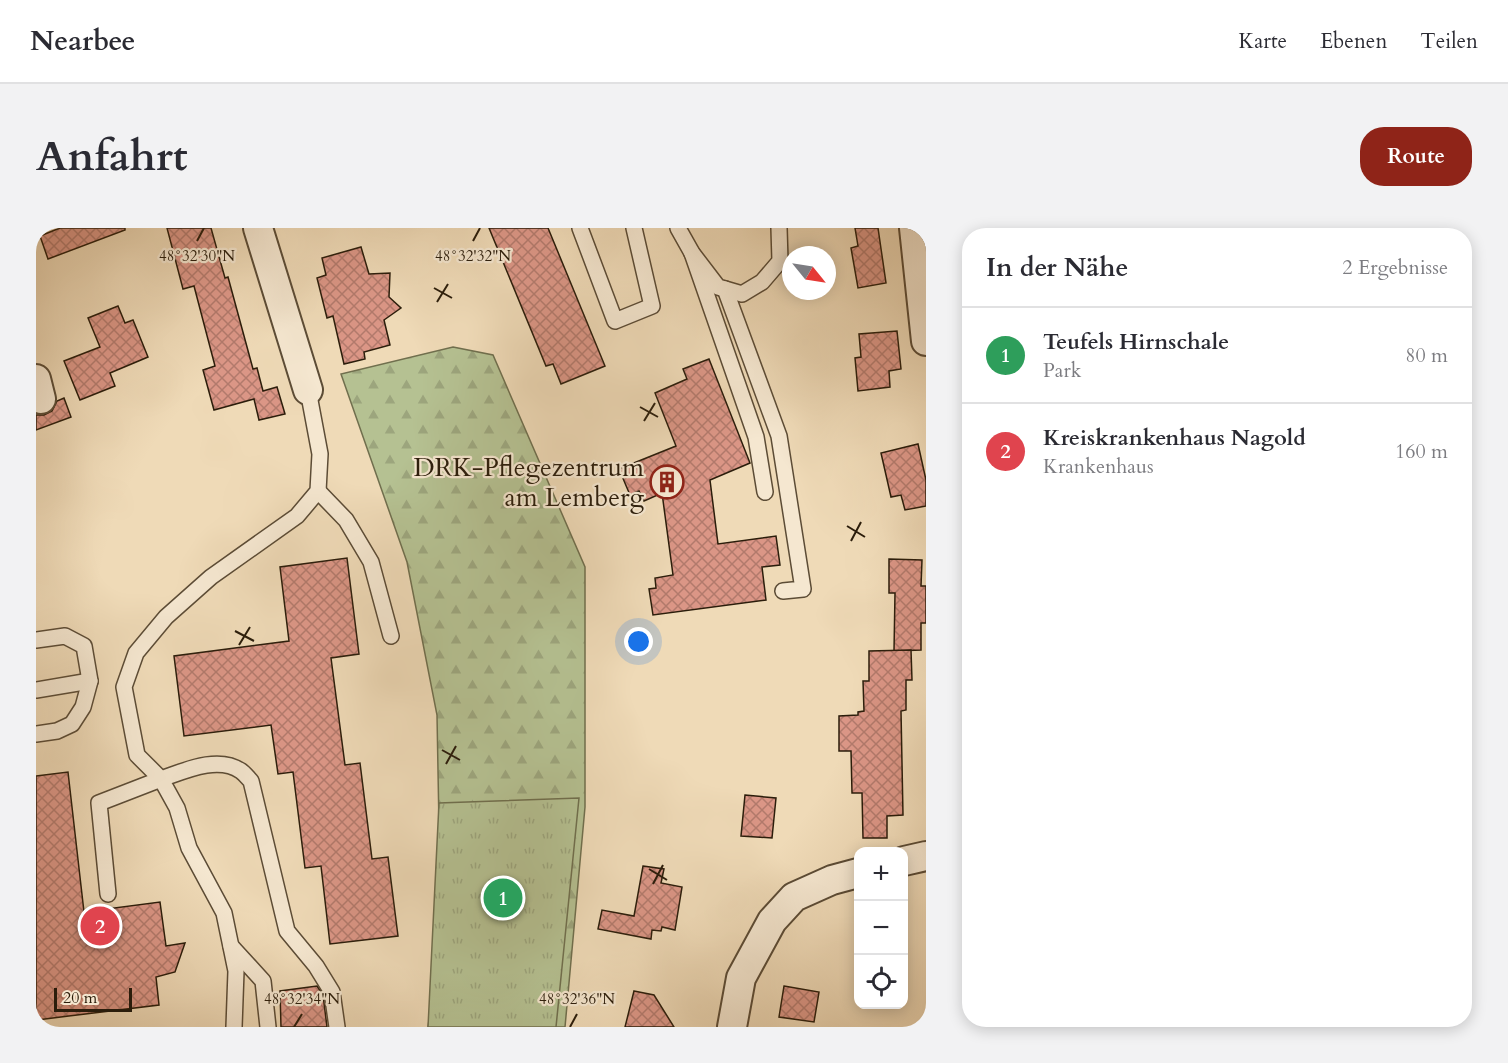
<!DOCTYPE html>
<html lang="de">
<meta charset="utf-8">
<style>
body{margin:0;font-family:Cardo,serif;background:#f2f2f3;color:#2b2b33}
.controls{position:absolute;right:18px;bottom:18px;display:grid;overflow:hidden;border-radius:12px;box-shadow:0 3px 15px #0003}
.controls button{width:54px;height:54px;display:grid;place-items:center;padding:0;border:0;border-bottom:2px solid #e1e1e2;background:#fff;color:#2b2b33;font:30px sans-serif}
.compass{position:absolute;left:746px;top:18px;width:54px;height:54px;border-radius:50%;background:#fff;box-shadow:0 3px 15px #0003;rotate:120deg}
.scale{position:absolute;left:18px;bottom:15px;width:78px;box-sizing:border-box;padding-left:6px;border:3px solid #2b1d0b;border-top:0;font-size:16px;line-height:21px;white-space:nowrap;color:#2b1d0b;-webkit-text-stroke:4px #f5e7d0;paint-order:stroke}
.you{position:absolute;left:603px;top:414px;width:21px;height:21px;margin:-15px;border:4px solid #fff;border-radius:50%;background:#1a73e8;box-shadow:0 0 0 9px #1a73e833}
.badge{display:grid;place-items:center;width:39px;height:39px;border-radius:50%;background:#8f2418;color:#fff;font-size:20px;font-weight:700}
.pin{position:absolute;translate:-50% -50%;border:3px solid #fff;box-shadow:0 2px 6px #0006}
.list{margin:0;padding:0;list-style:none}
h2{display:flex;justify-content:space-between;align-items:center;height:78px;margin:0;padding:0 24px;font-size:26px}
h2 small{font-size:20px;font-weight:400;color:#7c7c81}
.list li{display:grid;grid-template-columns:39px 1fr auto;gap:18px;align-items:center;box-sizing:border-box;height:96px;padding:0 24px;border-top:2px solid #e1e1e2}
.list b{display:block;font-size:22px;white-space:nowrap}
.list p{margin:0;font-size:20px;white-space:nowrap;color:#7c7c81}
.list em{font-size:20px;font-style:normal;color:#7c7c81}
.icon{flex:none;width:33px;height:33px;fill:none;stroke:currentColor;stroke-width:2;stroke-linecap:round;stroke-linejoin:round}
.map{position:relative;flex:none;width:890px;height:799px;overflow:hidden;border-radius:24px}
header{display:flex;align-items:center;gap:36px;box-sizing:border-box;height:84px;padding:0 30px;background:#fff;border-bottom:2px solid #e1e1e2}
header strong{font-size:28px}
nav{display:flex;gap:33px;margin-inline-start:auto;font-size:21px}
.intro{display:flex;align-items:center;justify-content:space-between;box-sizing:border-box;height:144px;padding:0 36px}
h1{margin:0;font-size:42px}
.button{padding:15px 27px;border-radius:24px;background:#8f2418;color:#fff;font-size:21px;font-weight:700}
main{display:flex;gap:36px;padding:0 36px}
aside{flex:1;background:#fff;border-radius:24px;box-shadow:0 3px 15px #0003}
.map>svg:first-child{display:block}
.forest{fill:url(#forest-firs);stroke:#706f4e;stroke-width:1.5}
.park{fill:url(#park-tufts);stroke:#706f4e;stroke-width:1.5}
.building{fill:url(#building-cross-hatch);stroke:#2b1d0b;stroke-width:1.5}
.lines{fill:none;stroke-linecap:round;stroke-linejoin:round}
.lane-casing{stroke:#5c4c36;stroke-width:18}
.street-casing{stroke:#5c4c36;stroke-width:32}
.lane{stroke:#f5e7d0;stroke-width:15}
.street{stroke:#f5e7d0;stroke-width:28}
.ticks{fill:none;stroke:#2b1d0b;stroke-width:2}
.labels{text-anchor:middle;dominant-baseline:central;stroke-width:4.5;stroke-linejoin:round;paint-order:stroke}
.poi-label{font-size:26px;fill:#2b1d0b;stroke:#f5e7d0;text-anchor:end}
.ticks-label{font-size:15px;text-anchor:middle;fill:#2b1d0b;stroke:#f5e7d0;stroke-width:4.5;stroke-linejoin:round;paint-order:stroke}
</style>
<header>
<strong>Nearbee</strong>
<nav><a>Karte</a><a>Ebenen</a><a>Teilen</a></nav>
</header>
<div class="intro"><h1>Anfahrt</h1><a class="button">Route</a></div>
<main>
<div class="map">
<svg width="890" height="799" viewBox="0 0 890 799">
<defs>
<pattern id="forest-firs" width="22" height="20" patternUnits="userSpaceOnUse" patternTransform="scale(1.5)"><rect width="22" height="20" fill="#b5c192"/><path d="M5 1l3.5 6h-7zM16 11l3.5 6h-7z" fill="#9ca57d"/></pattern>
<pattern id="park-tufts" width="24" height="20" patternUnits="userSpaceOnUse" patternTransform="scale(1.5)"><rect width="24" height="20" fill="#b5c192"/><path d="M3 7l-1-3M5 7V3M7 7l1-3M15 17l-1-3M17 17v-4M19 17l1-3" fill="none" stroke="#9ca57d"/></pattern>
<pattern id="building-cross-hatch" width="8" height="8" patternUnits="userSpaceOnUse" patternTransform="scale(1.5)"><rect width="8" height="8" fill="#db9686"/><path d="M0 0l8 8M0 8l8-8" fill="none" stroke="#b27a6c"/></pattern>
</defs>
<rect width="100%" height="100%" fill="#efdab7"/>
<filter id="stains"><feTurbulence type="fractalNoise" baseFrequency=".00333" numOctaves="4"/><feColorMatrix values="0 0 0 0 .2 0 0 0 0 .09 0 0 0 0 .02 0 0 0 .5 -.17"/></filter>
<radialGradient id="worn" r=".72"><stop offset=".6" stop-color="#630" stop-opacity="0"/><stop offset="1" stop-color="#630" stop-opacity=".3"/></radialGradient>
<path class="forest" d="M 417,119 L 457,127 L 549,339 L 549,579 L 529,799 L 392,799 L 405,710 L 401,487 L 371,334 L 305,146 Z"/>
<path class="park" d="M 543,570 L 520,799 L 392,799 L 403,575 Z"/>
<g class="building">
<path d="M 24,0 L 89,0 L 89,2 L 12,31 L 4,8 Z"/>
<path d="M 131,0 L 175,0 L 189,50 L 192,49 L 217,141 L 221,140 L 227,163 L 241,159 L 249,186 L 223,192 L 218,171 L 178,182 L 167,142 L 179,138 L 158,58 L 147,61 Z"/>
<path d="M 453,0 L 512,0 L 569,138 L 525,156 L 517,136 L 510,138 Z"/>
<path d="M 819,0 L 842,0 L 850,55 L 822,60 L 815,20 L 822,18 Z"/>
<path d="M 325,19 L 333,46 L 354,45 L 353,69 L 365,80 L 348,92 L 354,117 L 328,124 L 329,131 L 308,136 L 297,88 L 291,90 L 281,50 L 290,47 L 286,30 Z"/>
<path d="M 82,78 L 89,95 L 97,92 L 112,129 L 74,145 L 79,158 L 44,172 L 28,133 L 64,119 L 52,90 Z"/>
<path d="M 861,103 L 865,141 L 853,143 L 854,159 L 822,163 L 819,130 L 825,129 L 823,106 Z"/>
<path d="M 673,131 L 714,235 L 674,252 L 682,316 L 740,308 L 744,337 L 726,339 L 730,372 L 617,387 L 613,361 L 620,360 L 619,350 L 637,347 L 626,265 L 608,273 L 603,263 L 594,267 L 583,241 L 640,218 L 619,165 L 651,151 L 647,141 Z"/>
<path d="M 28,170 L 35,189 L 0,202 L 0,187 L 8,187 L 16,183 L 21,173 Z"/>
<path d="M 882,216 L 890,252 L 890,278 L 869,282 L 865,267 L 855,269 L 845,225 Z"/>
<path d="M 311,330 L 323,426 L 295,430 L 309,537 L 324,535 L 336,631 L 352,629 L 362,708 L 294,716 L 285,638 L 269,640 L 257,544 L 242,546 L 235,497 L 148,508 L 138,428 L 253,413 L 244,339 Z"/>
<path d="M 853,331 L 886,332 L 885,358 L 890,358 L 890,395 L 885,395 L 885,422 L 858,423 L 859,365 L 853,365 Z"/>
<path d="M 875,422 L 876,452 L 870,452 L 870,482 L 865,483 L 867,587 L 851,588 L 851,610 L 827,610 L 826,565 L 816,565 L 815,523 L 803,523 L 803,488 L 822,487 L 822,484 L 828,483 L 827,453 L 833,453 L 833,423 Z"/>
<path d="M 32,544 L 48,684 L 124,674 L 130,718 L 149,715 L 139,744 L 120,749 L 123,777 L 0,792 L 0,548 Z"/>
<path d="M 709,567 L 740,570 L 736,610 L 705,608 Z"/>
<path d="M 607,638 L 628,641 L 625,655 L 646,659 L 639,702 L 626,699 L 625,703 L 616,702 L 615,711 L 562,701 L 566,682 L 598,688 Z"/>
<path d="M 281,758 L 287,767 L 291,799 L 245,799 L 244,763 Z"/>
<path d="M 748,758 L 783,764 L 778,794 L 743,789 Z"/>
<path d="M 598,763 L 618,767 L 638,799 L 589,799 Z"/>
</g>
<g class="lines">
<defs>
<g id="lane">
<path d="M 544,0 L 579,93 L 616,78 L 598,0"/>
<path d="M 642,0 L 656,25 L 682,59 L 706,66 L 726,54 L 744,33 L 743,0"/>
<path d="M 656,25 L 720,209 L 729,264"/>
<path d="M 689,61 L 743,208 L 767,361 L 747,363"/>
<path d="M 282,263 L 310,292 L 335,334 L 355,408"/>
<path d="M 0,412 L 29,408 L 48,418 L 54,453 L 47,479 L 36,496 L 21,503 L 0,506"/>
<path d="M 0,462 L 54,453"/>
<path d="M 72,666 L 63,575 L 125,551 L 101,527 L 88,459 L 100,425 L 130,389 L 175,349 L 261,288 L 282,263 L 284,226 L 272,162"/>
<path d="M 195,718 L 227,753 L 232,799"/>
<path d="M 198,799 L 200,743 L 188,685 L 153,620 L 141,580 L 125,551 C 148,543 182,527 205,543 C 208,545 212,550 215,553 L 251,703 L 280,738 L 296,764 L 301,799"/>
</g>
<g id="street">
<path d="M 222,0 L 272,162"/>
<path d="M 878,0 L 890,113"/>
<path d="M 0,151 L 5,171"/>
<path d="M 868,633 L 890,628"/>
<path d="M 696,799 L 705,750 L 736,693 L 758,669 L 796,652 L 822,645"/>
</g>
</defs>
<use href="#lane" class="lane-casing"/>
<use href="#street" class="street-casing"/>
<use href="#lane" class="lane"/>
<use href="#street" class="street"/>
</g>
<path class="ticks" d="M 161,13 L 168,0M 437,13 L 444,0M 398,60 L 416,70M 401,74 L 412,56M 604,179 L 622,189M 608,193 L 619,175M 811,298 L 829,309M 815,313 L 825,294M 199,403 L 218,413M 203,417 L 214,399M 406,522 L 424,532M 410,536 L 420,518M 613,641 L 631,652M 617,656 L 627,637M 258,799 L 266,786M 534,799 L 541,786"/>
<defs>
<symbol id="building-ring" viewBox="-11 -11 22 22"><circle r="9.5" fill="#f5e7d0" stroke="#8f2418" stroke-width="1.5"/><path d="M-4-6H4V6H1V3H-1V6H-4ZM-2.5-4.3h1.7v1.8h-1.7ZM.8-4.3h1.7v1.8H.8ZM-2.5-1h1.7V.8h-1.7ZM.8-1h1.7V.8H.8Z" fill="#8f2418"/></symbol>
</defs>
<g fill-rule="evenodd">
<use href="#building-ring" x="612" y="235" width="38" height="38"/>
</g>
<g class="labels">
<g class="poi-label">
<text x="608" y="239">DRK-Pflegezentrum<tspan x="608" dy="30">am Lemberg</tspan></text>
</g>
</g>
<g class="ticks-label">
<text x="161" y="33">48°32'30"N</text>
<text x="437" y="33">48°32'32"N</text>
<text x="266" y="776">48°32'34"N</text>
<text x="541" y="776">48°32'36"N</text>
</g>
<rect width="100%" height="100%" filter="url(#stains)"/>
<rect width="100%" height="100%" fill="url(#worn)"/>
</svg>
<div class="controls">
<button>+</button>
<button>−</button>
<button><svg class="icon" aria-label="locate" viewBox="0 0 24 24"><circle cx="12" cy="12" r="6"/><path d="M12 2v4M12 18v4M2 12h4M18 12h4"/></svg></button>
</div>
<svg class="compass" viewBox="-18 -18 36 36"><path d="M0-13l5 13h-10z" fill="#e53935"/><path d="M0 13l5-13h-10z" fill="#7c7c81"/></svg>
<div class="scale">20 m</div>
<div class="you"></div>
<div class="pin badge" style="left:467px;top:670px;background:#2e9e5b">1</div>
<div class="pin badge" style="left:64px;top:698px;background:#e0444e">2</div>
</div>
<aside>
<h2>In der Nähe<small>2 Ergebnisse</small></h2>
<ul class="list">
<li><span class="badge" style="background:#2e9e5b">1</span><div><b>Teufels Hirnschale</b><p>Park</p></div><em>80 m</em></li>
<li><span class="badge" style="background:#e0444e">2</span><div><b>Kreiskrankenhaus Nagold</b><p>Krankenhaus</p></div><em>160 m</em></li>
</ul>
</aside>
</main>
